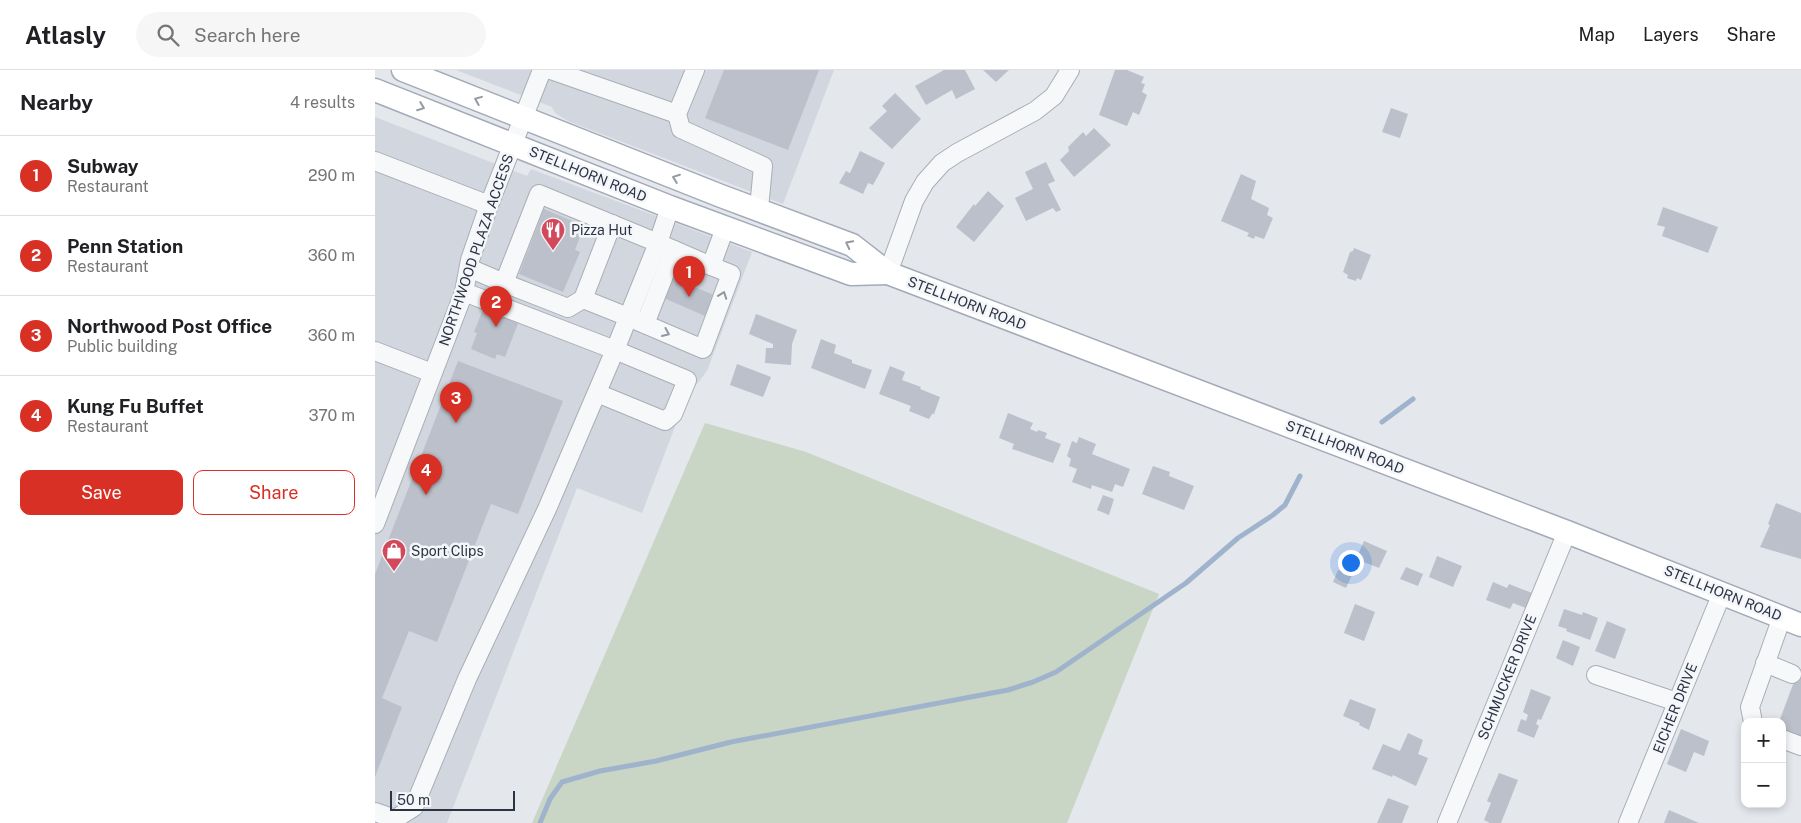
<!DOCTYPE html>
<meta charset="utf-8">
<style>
body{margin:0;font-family:"Public Sans",sans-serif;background:#f6f6f6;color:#202124}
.controls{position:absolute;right:15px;bottom:15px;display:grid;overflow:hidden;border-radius:10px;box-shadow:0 2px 8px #0003}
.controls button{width:45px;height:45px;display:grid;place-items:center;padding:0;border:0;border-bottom:1px solid #e0e0e0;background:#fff;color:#202124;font:25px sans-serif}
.scale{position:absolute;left:15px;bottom:12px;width:125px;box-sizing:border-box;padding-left:5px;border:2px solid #2b3445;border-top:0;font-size:14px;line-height:18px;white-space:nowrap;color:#2b3445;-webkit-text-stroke:4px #f4f6f9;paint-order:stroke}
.you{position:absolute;left:975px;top:492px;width:18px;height:18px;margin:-12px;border:4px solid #fff;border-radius:50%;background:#1a73e8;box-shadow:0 0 0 8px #1a73e833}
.badge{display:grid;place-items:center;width:32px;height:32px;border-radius:50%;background:#d93025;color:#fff;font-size:16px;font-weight:700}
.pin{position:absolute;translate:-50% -41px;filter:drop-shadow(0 1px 2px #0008)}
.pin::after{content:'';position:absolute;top:26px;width:18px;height:15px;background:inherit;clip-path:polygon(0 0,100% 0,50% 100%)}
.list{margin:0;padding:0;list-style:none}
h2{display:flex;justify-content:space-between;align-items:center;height:65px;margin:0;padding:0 20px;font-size:21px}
h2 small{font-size:16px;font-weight:400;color:#757577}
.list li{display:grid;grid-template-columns:32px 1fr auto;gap:15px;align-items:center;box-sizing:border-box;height:80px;padding:0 20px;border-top:1px solid #e0e0e0}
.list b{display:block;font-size:19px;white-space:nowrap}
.list p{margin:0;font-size:16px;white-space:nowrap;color:#757577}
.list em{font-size:16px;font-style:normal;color:#757577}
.actions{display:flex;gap:10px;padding:15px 20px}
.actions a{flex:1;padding:11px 0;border:1px solid #d93025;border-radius:10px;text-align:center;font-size:18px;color:#d93025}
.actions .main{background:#d93025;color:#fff}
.icon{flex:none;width:28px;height:28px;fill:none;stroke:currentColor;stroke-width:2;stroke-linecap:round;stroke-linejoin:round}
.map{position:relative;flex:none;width:1426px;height:753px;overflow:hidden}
header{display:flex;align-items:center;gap:30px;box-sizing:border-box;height:70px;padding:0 25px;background:#fff;border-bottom:1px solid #e0e0e0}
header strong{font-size:24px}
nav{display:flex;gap:28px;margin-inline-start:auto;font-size:18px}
.search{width:350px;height:45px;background:#f6f6f6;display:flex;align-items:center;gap:12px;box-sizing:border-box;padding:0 18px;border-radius:28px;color:#757577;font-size:19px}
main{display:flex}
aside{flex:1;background:#fff}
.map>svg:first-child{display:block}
.built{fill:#d2d6de}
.green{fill:#c9d6c5}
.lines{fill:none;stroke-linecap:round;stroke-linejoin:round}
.stream{stroke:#9fb4cc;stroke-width:5}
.building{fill:#bbc0ca}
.minor-casing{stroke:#a9aeb7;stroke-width:20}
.major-casing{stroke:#a3abb8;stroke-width:25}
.minor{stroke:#f7f8fa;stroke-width:18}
.major{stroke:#fff;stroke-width:22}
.oneway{stroke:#959aa2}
.oneway2{stroke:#9196a0}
.labels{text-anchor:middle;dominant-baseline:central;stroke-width:5;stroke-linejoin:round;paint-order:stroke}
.street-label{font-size:14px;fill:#2b3445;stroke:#f4f6f9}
.poi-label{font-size:14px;fill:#2b3445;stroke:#f4f6f9;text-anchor:start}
</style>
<header>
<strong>Atlasly</strong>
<div class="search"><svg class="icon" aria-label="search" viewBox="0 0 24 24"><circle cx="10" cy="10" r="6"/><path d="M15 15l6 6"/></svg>Search here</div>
<nav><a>Map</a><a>Layers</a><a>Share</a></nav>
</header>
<main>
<aside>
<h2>Nearby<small>4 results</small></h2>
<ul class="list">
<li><span class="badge">1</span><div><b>Subway</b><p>Restaurant</p></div><em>290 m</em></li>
<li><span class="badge">2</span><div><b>Penn Station</b><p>Restaurant</p></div><em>360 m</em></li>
<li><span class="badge">3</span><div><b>Northwood Post Office</b><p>Public building</p></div><em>360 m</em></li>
<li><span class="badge">4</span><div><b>Kung Fu Buffet</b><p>Restaurant</p></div><em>370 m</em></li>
</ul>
<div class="actions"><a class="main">Save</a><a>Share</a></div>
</aside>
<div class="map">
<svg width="1426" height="753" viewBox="0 0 1426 753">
<rect width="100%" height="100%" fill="#e4e7ec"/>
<g class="built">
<path d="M 81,0 L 459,0 L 408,134 L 193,51 L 180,43 L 177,37 Z"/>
<path d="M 0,47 L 152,106 L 156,99 L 377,182 L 332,301 L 311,328 L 267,443 L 202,418 L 72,753 L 0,753 Z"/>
</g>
<path class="green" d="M 330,353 L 431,382 L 784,524 L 692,753 L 157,753 Z"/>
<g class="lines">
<g class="stream">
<path d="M 1007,352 L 1038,329"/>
<path d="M 165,753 L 175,729 L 187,712 L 225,701 L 281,691 L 356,672 L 633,620 L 658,612 L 681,602 L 811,513 L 863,468 L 898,445 L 910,435 L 925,406"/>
</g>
</g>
<g class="building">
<path d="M 349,0 L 444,0 L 413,80 L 330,48 Z"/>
<path d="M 569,0 L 590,0 L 600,19 L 581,29 L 577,20 L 551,35 L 540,16 Z"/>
<path d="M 608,0 L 634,0 L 621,12 Z"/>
<path d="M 740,0 L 752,0 L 769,7 L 766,13 L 770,14 L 767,22 L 772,25 L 764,45 L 758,42 L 752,56 L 724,45 Z"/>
<path d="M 520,23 L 546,49 L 517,79 L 494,58 L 512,41 L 507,36 Z"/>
<path d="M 1016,38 L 1033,44 L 1025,68 L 1007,62 Z"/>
<path d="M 719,58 L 736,75 L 699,107 L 685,90 L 694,81 L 693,77 L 708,62 L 711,66 Z"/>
<path d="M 485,81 L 510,93 L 498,115 L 493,113 L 488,124 L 464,113 L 471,101 L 475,103 Z"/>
<path d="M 671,92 L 680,111 L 673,114 L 686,140 L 681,142 L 678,138 L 651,151 L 640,128 L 658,119 L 650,102 Z"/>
<path d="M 866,104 L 881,111 L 876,129 L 894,138 L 892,145 L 898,148 L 889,169 L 880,166 L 879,169 L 872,166 L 874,163 L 846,151 Z"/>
<path d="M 613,121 L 629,136 L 599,172 L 581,157 L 599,134 L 600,136 Z"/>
<path d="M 1288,137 L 1343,157 L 1333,183 L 1287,166 L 1290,157 L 1282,155 Z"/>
<path d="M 169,139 L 209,156 L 200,180 L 205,182 L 188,222 L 144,204 Z"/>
<path d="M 979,178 L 996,185 L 986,210 L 982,208 L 981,211 L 972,208 L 973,205 L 968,202 L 975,182 L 978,181 Z"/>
<path d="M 297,208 L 339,225 L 330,246 L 289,228 Z"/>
<path d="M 114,235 L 144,251 L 130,287 L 122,284 L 120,289 L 96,279 L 102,263 L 99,262 L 107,242 L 110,243 Z"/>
<path d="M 381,244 L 422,260 L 417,274 L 416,295 L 390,293 L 391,278 L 398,278 L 398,274 L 374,264 Z"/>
<path d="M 446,269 L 461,275 L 459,283 L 477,290 L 477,293 L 497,300 L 490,319 L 436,298 Z"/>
<path d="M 83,291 L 188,331 L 143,444 L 116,434 L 62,572 L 34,561 L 7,628 L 27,637 L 0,707 L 0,504 Z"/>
<path d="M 362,294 L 396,307 L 388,327 L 355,315 Z"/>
<path d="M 515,296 L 530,302 L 527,310 L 546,317 L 545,319 L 565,327 L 559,344 L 557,344 L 554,349 L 534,341 L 536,336 L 504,324 Z"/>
<path d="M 633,343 L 658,353 L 655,359 L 662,362 L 663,360 L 672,363 L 670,368 L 686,374 L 678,393 L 637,379 L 639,374 L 624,368 Z"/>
<path d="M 704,367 L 721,374 L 717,384 L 755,399 L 748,417 L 740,414 L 737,422 L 717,415 L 716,419 L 697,412 L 702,399 L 694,396 L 696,389 L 692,386 L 697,371 L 702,373 Z"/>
<path d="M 778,396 L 795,402 L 794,406 L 819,416 L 809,440 L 767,424 Z"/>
<path d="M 728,425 L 739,429 L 734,445 L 722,440 Z"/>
<path d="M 1401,433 L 1426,443 L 1426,489 L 1385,477 L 1395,455 L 1393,454 Z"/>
<path d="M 989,471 L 1012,481 L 1004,498 L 981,489 Z"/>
<path d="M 1062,486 L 1087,496 L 1078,517 L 1054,507 Z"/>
<path d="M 1031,497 L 1048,504 L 1043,516 L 1025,509 Z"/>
<path d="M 963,500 L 977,505 L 971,518 L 958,512 Z"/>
<path d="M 1118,512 L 1132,518 L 1134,514 L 1157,523 L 1151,538 L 1138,533 L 1135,539 L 1111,530 Z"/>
<path d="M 980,534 L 1000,542 L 989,571 L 969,563 Z"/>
<path d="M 1189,539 L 1207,545 L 1208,542 L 1223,548 L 1215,570 L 1191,561 L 1192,559 L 1183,556 Z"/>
<path d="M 1232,551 L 1251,559 L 1240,589 L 1220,581 Z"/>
<path d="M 1188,570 L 1205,577 L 1198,596 L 1181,588 Z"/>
<path d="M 1423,601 L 1426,602 L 1426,673 L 1407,666 L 1407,652 L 1404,652 Z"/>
<path d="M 1156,619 L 1176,627 L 1166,650 L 1163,649 L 1161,654 L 1164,656 L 1159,668 L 1142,661 L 1146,649 L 1151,651 L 1153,645 L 1148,642 Z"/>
<path d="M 975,629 L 1001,639 L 994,660 L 984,655 L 985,653 L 968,646 Z"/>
<path d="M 1306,659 L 1334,671 L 1329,686 L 1319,682 L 1311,702 L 1292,694 Z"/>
<path d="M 1033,663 L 1048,670 L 1043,684 L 1053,688 L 1041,716 L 1018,705 L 1017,707 L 997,699 L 1008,674 L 1025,681 Z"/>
<path d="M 1124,703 L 1143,710 L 1126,753 L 1115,753 L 1109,750 L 1116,733 L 1112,731 Z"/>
<path d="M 1013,728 L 1034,736 L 1027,753 L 1002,753 Z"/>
<path d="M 1294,740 L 1324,753 L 1289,753 Z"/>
</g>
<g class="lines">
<defs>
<g id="minor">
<path d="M 176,0 L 302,44"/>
<path d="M 320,0 L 302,44 L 306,59 L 388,96 L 384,139"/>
<path d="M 0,91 L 114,135"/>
<path d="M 237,154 L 208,229 L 253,247 L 328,279 L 356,204 L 336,196"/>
<path d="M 94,198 L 129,213 L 164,124 L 283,173 L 336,196 L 350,158"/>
<path d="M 513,203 L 539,131 L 550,112 L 567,93 L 582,83 L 660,41 L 679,26 L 695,0"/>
<path d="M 129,213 L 193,238 L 208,229"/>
<path d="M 89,222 L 240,280 L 283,173 L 295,137"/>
<path d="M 270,254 L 299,180"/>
<path d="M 0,281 L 57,303"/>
<path d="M 0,454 L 89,222 L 95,190 L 114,135 L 167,0"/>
<path d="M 1390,593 L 1417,604"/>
<path d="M 1221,605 L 1302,632"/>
<path d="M 1378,652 L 1375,637 L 1407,547"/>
<path d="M 1407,669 L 1426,676"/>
<path d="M 0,742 L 20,749 L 39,737 L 92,609 L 172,439 L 240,280 L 312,310 L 298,344 L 290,351 L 222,323"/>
<path d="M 1072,753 L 1192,462"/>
<path d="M 1253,753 L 1347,523"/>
</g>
<g id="major">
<path d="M 28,0 L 346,126 L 477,175 L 513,203 L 1192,462 L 1426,555"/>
<path d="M 0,20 L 295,137 L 476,204 L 513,203"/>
</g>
</defs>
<use href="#minor" class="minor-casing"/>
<use href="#major" class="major-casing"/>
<use href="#minor" class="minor"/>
<use href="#major" class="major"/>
</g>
<defs><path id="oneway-chevron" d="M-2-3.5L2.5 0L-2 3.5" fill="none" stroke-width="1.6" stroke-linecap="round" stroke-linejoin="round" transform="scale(1.25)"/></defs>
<g class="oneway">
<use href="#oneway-chevron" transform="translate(103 30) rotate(-158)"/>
<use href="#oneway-chevron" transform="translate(46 37) rotate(21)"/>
<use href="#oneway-chevron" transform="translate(301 108) rotate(-159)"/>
<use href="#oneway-chevron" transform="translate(474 174) rotate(-153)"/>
</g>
<g class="oneway2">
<use href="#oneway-chevron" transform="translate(348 225) rotate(-70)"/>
<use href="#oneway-chevron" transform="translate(291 263) rotate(24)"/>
</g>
<defs>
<symbol id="restaurant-pin" viewBox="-11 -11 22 30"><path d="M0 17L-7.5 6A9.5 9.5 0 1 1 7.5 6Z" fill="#d1495b" stroke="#f4f6f9"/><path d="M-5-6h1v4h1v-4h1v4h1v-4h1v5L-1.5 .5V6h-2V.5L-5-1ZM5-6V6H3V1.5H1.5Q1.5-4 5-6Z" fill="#fff"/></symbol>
<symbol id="shop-pin" viewBox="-11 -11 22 30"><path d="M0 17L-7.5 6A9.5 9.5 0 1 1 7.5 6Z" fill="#d1495b" stroke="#f4f6f9"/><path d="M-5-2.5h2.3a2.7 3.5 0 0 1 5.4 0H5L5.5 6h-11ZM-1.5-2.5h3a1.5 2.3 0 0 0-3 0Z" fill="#fff"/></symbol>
</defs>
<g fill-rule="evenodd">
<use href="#restaurant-pin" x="164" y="146" width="28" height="38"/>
<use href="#shop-pin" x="5" y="467" width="28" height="38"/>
</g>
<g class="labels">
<g class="street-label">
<text transform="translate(213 104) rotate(22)">STELLHORN ROAD</text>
<text transform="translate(101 180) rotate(-71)">NORTHWOOD PLAZA ACCESS</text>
<text transform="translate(592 233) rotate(21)">STELLHORN ROAD</text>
<text transform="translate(970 377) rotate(21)">STELLHORN ROAD</text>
<text transform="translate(1348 523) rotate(22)">STELLHORN ROAD</text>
<text transform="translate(1132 607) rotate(-68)">SCHMUCKER DRIVE</text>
<text transform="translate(1300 638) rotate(-68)">EICHER DRIVE</text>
</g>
<g class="poi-label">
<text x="196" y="160">Pizza Hut</text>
<text x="36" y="481">Sport Clips</text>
</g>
</g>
</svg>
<div class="controls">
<button>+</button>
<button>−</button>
</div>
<div class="scale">50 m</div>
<div class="you"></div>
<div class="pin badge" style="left:314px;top:227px">1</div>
<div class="pin badge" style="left:121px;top:257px">2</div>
<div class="pin badge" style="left:81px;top:353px">3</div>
<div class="pin badge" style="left:51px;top:425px">4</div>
</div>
</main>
